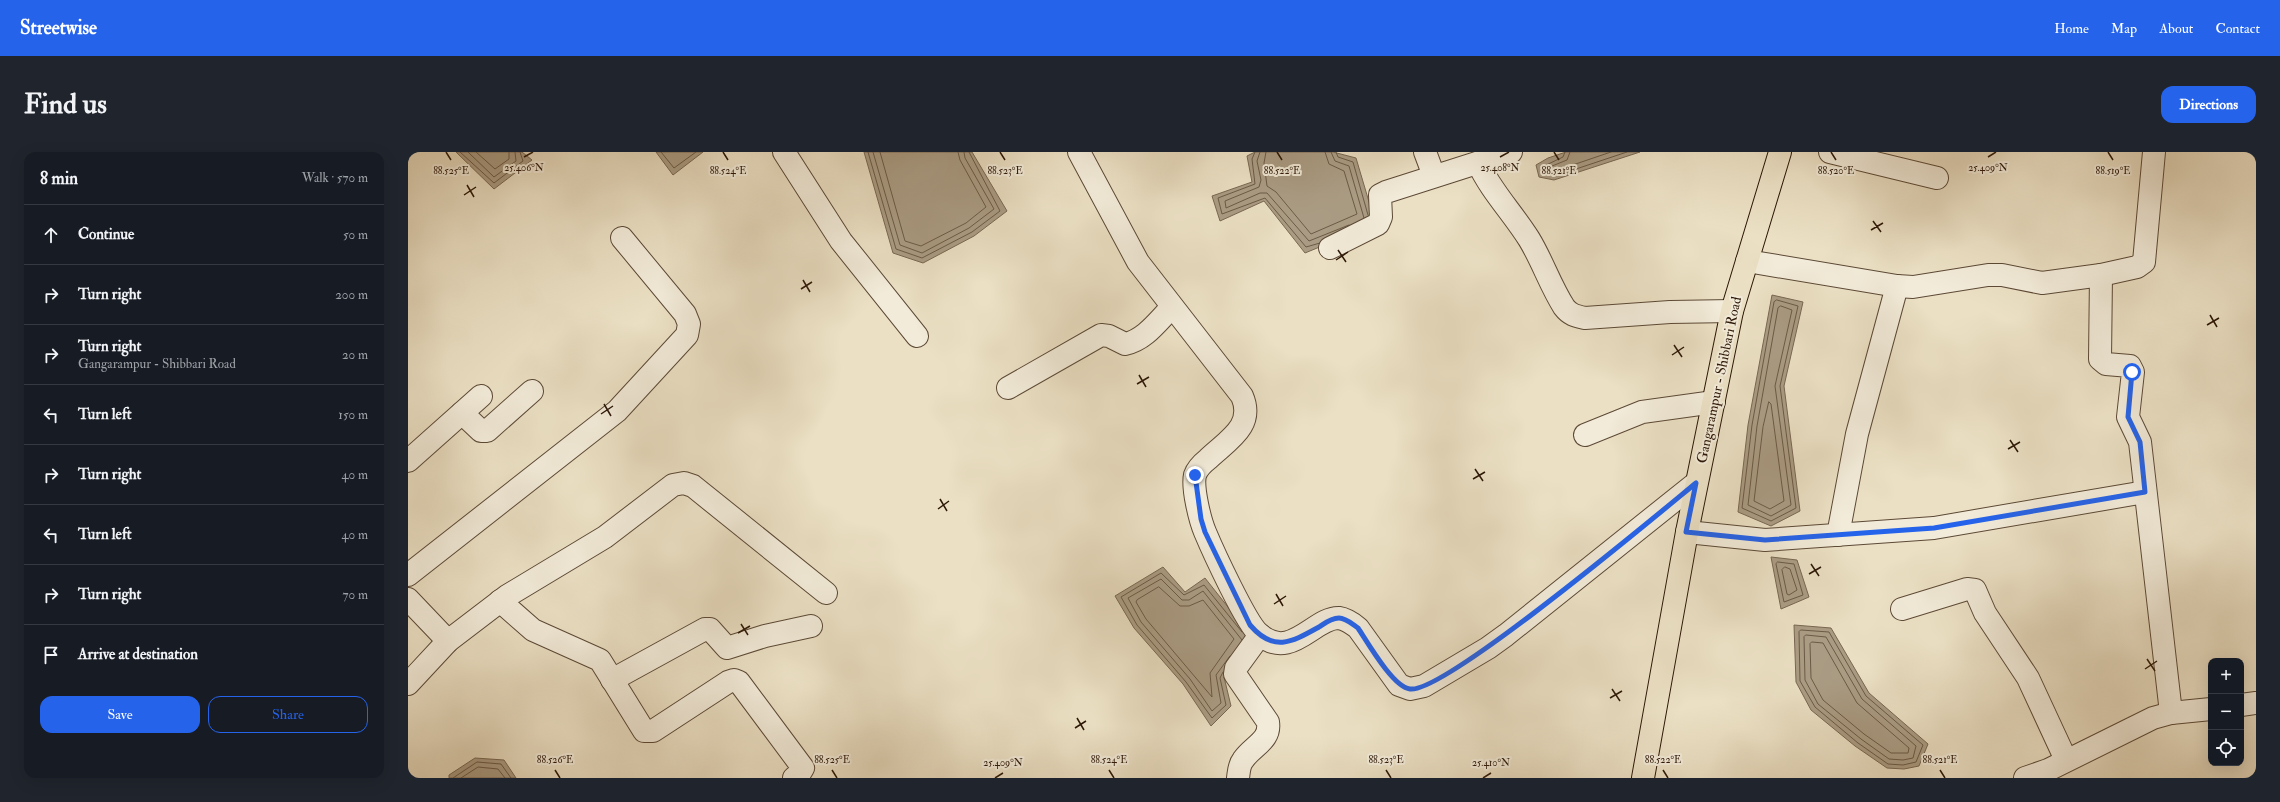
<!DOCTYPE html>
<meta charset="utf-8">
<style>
body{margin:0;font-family:"IM FELL Double Pica",serif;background:#20242c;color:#f1f3f6}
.controls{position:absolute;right:12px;bottom:12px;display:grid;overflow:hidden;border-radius:8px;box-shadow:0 4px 16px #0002}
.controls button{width:36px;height:36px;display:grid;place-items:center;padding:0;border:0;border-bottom:1px solid #363941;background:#171b24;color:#f1f3f6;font:20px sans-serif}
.stop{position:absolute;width:12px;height:12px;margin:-9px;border:3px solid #2563eb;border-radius:50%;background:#fff}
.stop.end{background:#2563eb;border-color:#fff;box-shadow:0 1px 4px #0008}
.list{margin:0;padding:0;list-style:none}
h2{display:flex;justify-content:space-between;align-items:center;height:52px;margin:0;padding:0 16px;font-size:17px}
h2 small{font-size:13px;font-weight:400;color:#9ea1a6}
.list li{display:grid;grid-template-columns:26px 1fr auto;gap:12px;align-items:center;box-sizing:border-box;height:60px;padding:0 16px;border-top:1px solid #363941}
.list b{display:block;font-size:15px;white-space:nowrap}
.list p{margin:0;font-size:13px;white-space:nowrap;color:#9ea1a6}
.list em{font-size:13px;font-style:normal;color:#9ea1a6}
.actions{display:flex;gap:8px;padding:12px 16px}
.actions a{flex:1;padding:9px 0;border:1px solid #2563eb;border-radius:12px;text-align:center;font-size:14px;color:#2563eb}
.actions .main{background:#2563eb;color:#fff}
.icon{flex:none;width:22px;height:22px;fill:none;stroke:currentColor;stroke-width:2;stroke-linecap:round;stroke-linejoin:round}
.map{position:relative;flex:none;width:1848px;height:626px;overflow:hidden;border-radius:12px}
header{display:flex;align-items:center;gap:24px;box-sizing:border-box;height:56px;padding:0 20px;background:#2563eb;color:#fff}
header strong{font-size:19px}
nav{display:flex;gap:22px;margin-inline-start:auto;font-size:14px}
.intro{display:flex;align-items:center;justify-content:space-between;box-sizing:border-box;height:96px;padding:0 24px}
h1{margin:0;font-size:28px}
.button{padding:10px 18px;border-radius:12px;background:#2563eb;color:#fff;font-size:14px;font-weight:700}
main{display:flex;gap:24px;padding:0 24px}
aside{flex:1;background:#171b24;border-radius:12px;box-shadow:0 4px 16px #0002}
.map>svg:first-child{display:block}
.water{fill:#aa9c84;stroke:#786752}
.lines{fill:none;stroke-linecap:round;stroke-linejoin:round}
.shore{stroke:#6b5a46;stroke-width:1}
.minor-casing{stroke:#5c4936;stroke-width:24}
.major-casing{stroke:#2c1707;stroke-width:24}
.minor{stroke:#f2ebd9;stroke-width:22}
.major{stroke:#ebe0c4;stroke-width:22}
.route{stroke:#2563eb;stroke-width:5}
.ticks{fill:none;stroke:#2c1707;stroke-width:1.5}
.labels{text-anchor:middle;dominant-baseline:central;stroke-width:4;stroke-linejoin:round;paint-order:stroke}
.street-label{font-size:14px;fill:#2c1707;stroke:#f2ebd9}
.ticks-label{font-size:10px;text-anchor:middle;fill:#2c1707;stroke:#f2ebd9;stroke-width:4;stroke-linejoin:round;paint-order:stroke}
</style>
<header>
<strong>Streetwise</strong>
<nav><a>Home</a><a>Map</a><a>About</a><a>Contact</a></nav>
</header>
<div class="intro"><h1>Find us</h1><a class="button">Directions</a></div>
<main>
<aside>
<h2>8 min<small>Walk · 570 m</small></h2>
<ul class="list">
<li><svg class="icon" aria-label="ahead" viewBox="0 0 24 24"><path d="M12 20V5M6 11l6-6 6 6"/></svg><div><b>Continue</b></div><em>50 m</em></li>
<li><svg class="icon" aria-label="right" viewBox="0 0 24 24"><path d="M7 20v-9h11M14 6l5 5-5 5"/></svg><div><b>Turn right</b></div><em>200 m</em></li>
<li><svg class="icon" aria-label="right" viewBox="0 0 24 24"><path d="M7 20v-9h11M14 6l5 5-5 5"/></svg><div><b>Turn right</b><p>Gangarampur - Shibbari Road</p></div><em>20 m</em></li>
<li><svg class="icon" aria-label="left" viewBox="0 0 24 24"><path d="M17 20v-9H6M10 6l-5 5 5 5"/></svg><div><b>Turn left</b></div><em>150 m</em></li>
<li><svg class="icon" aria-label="right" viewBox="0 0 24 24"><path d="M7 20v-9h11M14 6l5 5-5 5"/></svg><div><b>Turn right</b></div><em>40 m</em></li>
<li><svg class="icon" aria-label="left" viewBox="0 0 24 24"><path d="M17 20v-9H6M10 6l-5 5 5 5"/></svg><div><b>Turn left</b></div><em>40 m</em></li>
<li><svg class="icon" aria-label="right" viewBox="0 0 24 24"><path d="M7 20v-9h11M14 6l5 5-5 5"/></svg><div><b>Turn right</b></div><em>70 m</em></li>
<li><svg class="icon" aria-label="arrive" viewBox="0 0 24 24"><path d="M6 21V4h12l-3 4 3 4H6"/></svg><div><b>Arrive at destination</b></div></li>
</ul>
<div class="actions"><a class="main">Save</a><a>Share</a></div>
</aside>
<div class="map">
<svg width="1848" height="626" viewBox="0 0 1848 626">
<rect width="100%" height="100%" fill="#ebe0c4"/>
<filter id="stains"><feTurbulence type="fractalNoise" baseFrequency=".005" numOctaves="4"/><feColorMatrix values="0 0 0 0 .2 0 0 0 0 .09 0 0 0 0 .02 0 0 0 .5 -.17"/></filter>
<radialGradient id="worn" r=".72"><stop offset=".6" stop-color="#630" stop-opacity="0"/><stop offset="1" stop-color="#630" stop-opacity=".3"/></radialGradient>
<g class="water">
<path d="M 48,0 L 114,0 L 124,8 L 86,37 Z"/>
<path d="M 248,0 L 295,0 L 265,23 Z"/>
<path d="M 456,0 L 564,0 L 599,59 L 566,84 L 515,111 L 485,101 Z"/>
<path d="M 847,0 L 925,0 L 948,6 L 964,60 L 965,73 L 897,101 L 856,49 L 812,69 L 804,44 L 844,30 L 839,4 Z"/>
<path d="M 1158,0 L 1232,0 L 1146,28 L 1131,25 L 1128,13 L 1140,6 Z"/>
<path d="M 1364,143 L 1395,150 L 1376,234 L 1392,359 L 1363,374 L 1330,360 L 1340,273 Z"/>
<path d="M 1363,405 L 1389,408 L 1401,445 L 1373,457 Z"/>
<path d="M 755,415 L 777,440 L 797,426 L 846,488 L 816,525 L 823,554 L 803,574 L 775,532 L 726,476 L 707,444 Z"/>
<path d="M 1386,473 L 1423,476 L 1461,541 L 1520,592 L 1511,614 L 1496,617 L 1479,616 L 1447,594 L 1403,558 L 1388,530 Z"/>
<path d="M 67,606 L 96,608 L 108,626 L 41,626 L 41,623 Z"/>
</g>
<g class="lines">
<g class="shore">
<path d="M 52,0 L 86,31 L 115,9 L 112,0"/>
<path d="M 60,0 L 86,25 L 108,9 L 107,0"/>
<path d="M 68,0 L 87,17 L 101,7 L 101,0"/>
<path d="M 253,0 L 266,16 L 288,0"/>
<path d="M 460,0 L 488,97 L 514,106 L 564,80 L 592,59 L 561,0"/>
<path d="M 465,0 L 492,93 L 514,101 L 561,76 L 586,57 L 557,6 L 556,0"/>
<path d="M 472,0 L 497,89 L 513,94 L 558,71 L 578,55 L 552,8 L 550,0"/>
<path d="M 847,0 L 844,7 L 847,32 L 810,46 L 814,62 L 857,46 L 898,95 L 912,91"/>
<path d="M 852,0 L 849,9 L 853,28 L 851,35 L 817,49 L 818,56 L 852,41 L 859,41 L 901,89 L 941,73"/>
<path d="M 858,0 L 856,11 L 859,34 L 868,40 L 903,82 L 949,62 L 936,19 L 921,12 L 917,0"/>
<path d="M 923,0 L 927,9 L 941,14 L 956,66"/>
<path d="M 928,0 L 930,5 L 945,10 L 960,63"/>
<path d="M 1157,0 L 1155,5 L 1134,15 L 1134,21 L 1147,24 L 1219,0"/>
<path d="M 1162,0 L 1159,8 L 1144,14 L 1143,18 L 1147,19 L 1203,0"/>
<path d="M 1369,148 L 1390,154 L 1372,234 L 1388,356 L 1363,369 L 1334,356 L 1344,273 L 1366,150 Z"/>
<path d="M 1373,154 L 1384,158 L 1367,234 L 1383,353 L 1363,364 L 1340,353 L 1349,274 L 1370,156 Z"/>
<path d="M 1361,250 L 1363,252 L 1376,349 L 1362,357 L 1346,349 L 1355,275 Z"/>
<path d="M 1370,410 L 1386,412 L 1395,443 L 1376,450 L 1368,412 Z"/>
<path d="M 1377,415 L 1382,417 L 1389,438 L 1381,443 L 1379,442 L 1374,418 Z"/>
<path d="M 751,435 L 772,454 L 781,454 L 795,448 L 826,487 L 802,521 L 804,545 L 738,467 L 728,450 L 729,448 Z"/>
<path d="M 1393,478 L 1421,480 L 1458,544 L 1515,593 L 1508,610 L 1495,613 L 1480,612 L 1450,591 L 1407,555 L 1392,529 L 1391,480 Z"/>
<path d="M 1398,483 L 1418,485 L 1454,547 L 1508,594 L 1505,606 L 1495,608 L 1481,607 L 1453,587 L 1410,552 L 1397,528 L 1396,485 Z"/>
<path d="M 1404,490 L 1415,491 L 1449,551 L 1501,596 L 1500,601 L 1483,601 L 1456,582 L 1415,548 L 1403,526 L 1402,492 Z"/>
<path d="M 822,504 L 808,523 L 813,551 L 804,559 L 782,527 L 733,470 L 720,446 L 753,427 L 774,448 L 781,448 L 795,439 L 834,488"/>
<path d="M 815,520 L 812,526 L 818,553 L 804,566 L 778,530 L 729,473 L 713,445 L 753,421 L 776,443 L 796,433 L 834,480"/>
<path d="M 45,626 L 69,610 L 93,612 L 103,626"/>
<path d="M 53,626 L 70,615 L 90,617 L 97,626"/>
</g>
<defs>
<g id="minor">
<path d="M 376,0 L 433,89 L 509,184"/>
<path d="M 671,0 L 730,110 L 834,244 C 847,274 820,288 800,307 C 795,311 789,317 787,323 C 784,336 792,368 797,380 C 805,399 838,471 851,482 C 883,510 906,465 931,466 C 938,467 945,472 950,476 L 991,533 L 1002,537 L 1016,534 L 1080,496 L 1098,483 L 1288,331"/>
<path d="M 1017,0 L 1026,24"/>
<path d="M 1422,0 L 1529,26"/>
<path d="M 1070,11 C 1083,39 1104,60 1121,87 C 1134,108 1142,133 1156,155 C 1162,163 1168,164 1177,166 L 1262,160 L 1324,159"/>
<path d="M 922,96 L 970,72 L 973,65 L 972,43 L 978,40 L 1103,0"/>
<path d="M 1339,109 L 1489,134 L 1505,135 L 1580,123 L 1594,123 L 1634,131 L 1693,123 L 1692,207 L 1698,212 L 1722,214 L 1725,220 L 1720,265 L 1732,290 L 1763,561"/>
<path d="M 1693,123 L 1729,115 L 1736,110 L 1746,0"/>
<path d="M 600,236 L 693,183 L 701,184 L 717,192 C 737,188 750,169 764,155"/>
<path d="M 54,261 L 73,279 L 79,279 L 124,239"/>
<path d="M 1177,283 L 1234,260 L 1306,250"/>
<path d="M 0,309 L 73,244"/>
<path d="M 1279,380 L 1357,388 L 1526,376 L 1737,340"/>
<path d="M 1430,383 L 1449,282 L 1489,134"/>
<path d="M 0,423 L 209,259 L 279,183 L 281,172 L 277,162 L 214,86"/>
<path d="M 0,447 L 40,489"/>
<path d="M 92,449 L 125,478 L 192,508 L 236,579 L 245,579 L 320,530 L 326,528 L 331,530 L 395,616 L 392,621 L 386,626"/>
<path d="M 1494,457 L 1559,437 L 1567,438 L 1577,461 L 1620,526 L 1658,608"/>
<path d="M 204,528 L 297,477 L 302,477 L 319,496 L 357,484 L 403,474"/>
<path d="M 0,532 L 40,489 L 99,444 L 197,385 L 265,333 L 276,331 L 285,334 L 418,441"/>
<path d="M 1833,553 L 1848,551"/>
<path d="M 830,626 C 831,619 831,613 835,608 C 844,594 863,589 860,570 L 827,522 L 828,516 L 852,483"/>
<path d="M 1617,626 L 1640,618 L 1745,566 L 1763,561 L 1803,557"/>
</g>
<path id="major" d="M 1235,626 L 1279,380 L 1324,159 L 1372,0"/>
</defs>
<use href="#minor" class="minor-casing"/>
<use href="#major" class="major-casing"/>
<use href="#minor" class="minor"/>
<use href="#major" class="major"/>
</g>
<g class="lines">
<path class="route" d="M 787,323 L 793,367 L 797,380 L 842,473 C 866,501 884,490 911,475 C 917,471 923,466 931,466 C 938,466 944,472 950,476 C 960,491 985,535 1002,537 C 1036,542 1250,362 1288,331 L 1278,380 L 1357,388 L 1526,376 L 1737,340 L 1732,290 L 1720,265 L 1724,220"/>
</g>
<path class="ticks" d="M 38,0 L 43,8M 315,0 L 320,8M 592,0 L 597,8M 869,0 L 874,8M 1146,0 L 1151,8M 1423,0 L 1428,8M 1700,0 L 1705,8M 116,5 L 125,0M 1092,5 L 1101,0M 1580,5 L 1588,0M 59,33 L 66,45M 56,43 L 68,35M 1465,69 L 1473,80M 1463,78 L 1475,71M 930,98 L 938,110M 928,108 L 940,100M 395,128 L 402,140M 393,137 L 404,130M 1802,163 L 1809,175M 1799,173 L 1811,166M 1266,193 L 1274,205M 1264,203 L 1276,195M 731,223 L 738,235M 729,232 L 741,225M 196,252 L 203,264M 193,262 L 205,254M 1602,288 L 1610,300M 1600,297 L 1612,290M 1067,317 L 1075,329M 1065,327 L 1077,320M 532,347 L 539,359M 530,357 L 541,349M 1403,412 L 1411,424M 1401,422 L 1413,415M 868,442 L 875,454M 866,452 L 878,444M 333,472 L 340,483M 330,481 L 342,474M 1739,507 L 1747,519M 1737,517 L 1749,509M 1204,537 L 1212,549M 1202,546 L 1214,539M 669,566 L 676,578M 667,576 L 678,569M 147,618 L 152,626M 424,618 L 429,626M 701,618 L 706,626M 978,618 L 983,626M 1255,618 L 1260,626M 1532,618 L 1537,626M 587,626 L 595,621M 1075,626 L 1083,621"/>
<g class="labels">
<g class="street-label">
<text transform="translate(1311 228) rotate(-78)">Gangarampur - Shibbari Road</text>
</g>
</g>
<g class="ticks-label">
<text x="116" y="19">25.406°N</text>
<text x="1092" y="19">25.408°N</text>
<text x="1580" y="19">25.409°N</text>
<text x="43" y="22">88.525°E</text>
<text x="320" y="22">88.524°E</text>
<text x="597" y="22">88.523°E</text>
<text x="874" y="22">88.522°E</text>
<text x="1151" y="22">88.521°E</text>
<text x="1428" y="22">88.520°E</text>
<text x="1705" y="22">88.519°E</text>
<text x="147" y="611">88.526°E</text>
<text x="424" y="611">88.525°E</text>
<text x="701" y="611">88.524°E</text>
<text x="978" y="611">88.523°E</text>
<text x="1255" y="611">88.522°E</text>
<text x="1532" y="611">88.521°E</text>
<text x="595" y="614">25.409°N</text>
<text x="1083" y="614">25.410°N</text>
</g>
<rect width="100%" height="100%" filter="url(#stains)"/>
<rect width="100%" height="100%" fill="url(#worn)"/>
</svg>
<div class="controls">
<button>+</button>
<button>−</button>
<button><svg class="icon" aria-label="locate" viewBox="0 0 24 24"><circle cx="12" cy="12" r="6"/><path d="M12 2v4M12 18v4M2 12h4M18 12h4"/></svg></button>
</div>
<div class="stop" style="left:1724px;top:220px"></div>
<div class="stop end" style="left:787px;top:323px"></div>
</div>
</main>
